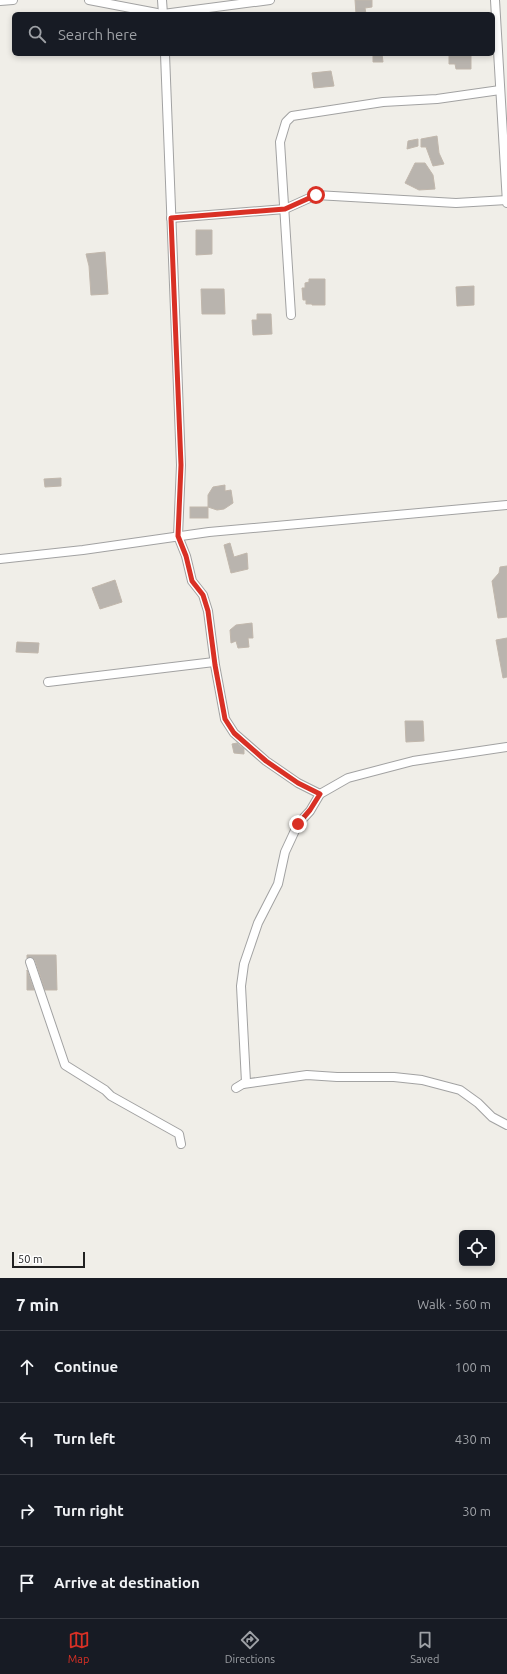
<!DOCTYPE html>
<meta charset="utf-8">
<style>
body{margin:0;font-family:Ubuntu,sans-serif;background:#242831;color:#f1f3f6}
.controls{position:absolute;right:12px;bottom:12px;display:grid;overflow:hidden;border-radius:6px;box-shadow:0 2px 6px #0003}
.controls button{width:36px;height:36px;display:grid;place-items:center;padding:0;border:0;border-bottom:1px solid #363941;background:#171b24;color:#f1f3f6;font:20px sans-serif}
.scale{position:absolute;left:12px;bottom:10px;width:73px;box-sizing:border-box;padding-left:4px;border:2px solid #212121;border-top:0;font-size:11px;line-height:14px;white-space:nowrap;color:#212121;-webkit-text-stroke:3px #fff;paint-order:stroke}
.stop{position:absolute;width:12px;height:12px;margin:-9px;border:3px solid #d93025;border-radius:50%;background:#fff}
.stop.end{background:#d93025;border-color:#fff;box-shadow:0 1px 4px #0008}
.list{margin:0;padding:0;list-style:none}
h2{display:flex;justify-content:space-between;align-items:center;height:52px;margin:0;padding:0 16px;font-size:17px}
h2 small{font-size:13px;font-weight:400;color:#9ea1a6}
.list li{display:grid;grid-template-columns:26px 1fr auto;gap:12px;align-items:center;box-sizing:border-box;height:72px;padding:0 16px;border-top:1px solid #363941}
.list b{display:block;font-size:15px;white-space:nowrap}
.list em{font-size:13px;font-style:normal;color:#9ea1a6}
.icon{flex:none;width:22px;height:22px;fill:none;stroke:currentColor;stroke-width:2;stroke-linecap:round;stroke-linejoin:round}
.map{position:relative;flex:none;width:507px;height:1278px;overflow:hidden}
.search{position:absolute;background:#171b24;box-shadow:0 2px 6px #0003;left:12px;right:12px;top:12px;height:44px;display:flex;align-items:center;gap:10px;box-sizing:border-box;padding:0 14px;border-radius:6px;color:#9ea1a6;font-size:15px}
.sheet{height:340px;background:#171b24}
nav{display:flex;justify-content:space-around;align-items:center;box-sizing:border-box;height:56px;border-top:1px solid #363941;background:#171b24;font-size:11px;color:#9ea1a6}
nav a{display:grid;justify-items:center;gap:2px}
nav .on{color:#d93025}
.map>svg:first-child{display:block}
.building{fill:#b9b4ae;stroke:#c1b7ac}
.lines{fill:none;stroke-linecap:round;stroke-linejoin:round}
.minor-casing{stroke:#a2a2a2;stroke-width:10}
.minor{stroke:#fff;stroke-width:8}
.route{stroke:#d93025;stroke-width:5}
</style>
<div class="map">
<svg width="507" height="1278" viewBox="0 0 507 1278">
<rect width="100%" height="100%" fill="#f0eee8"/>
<g class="building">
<path d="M 355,0 L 372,0 L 372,7 L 365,8 L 366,14 L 356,14 Z"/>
<path d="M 373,54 L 382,54 L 383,62 L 373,62 Z"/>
<path d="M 449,54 L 471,54 L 471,69 L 456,69 L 455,64 L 449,64 Z"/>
<path d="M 331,71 L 334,86 L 314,88 L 312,73 Z"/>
<path d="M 437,136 L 439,153 L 444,164 L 433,166 L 426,147 L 421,147 L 421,139 Z"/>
<path d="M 418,139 L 418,146 L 407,149 L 408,141 Z"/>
<path d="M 415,163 L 425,163 L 433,175 L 435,189 L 419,190 L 405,183 Z"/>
<path d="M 196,230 L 212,230 L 212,254 L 196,255 Z"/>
<path d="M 105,252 L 108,294 L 91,295 L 89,266 L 86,254 Z"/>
<path d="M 309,279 L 325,279 L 325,305 L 312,305 L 312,304 L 306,304 L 306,300 L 303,300 L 302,288 L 305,288 L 305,283 L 309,282 Z"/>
<path d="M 474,286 L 474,305 L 457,306 L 456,287 Z"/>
<path d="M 201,289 L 224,289 L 225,314 L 202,314 Z"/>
<path d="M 257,314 L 271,314 L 272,334 L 253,335 L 252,320 L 257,320 Z"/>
<path d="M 61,478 L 61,486 L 45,487 L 44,479 Z"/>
<path d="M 225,485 L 225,491 L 231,490 L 233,503 L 224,509 L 217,510 L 208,507 L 208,495 L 213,487 Z"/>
<rect x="190" y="507" width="18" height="11"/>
<path d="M 230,543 L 234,557 L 247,553 L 248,569 L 231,573 L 224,545 Z"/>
<path d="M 507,566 L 507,617 L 498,618 L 492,581 L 499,573 L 500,567 Z"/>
<path d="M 115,580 L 122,602 L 100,609 L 92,588 Z"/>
<path d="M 252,623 L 253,638 L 248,638 L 249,647 L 238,648 L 236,641 L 231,643 L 230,630 L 236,625 Z"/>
<path d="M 507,638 L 507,677 L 503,678 L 496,640 Z"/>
<path d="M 17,642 L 39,643 L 38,653 L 16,652 Z"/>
<path d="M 405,721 L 423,721 L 424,741 L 406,742 Z"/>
<path d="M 237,743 L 244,749 L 244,754 L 234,753 L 232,744 Z"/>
<path d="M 27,955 L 56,955 L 57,990 L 45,990 L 35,960 L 31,957 L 27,958 Z"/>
<path d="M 27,970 L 34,990 L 27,990 Z"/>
</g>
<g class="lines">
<defs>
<g id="minor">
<path d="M 89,0 L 157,13"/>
<path d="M 162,0 L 163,14"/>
<path d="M 495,0 L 507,203"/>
<path d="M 0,1 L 13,0"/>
<path d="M 163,14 L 270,0"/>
<path d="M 165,54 L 181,465 L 178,536 L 186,556 L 192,581 L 203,595 L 208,611 L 215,665 L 225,719 L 234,733 L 266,761 L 298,783 L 320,794"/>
<path d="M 171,218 L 285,209 L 316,195 L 456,203 L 507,200"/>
<path d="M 291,315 L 280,142 L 286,122 L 292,116 L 383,102 L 437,99 L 500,90"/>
<path d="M 0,559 L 83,550 L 209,532 L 507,505"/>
<path d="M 48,682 L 214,662"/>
<path d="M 30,962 L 65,1065 L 105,1090 L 111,1096 L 179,1134 L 181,1144"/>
<path d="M 243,1084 L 307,1075 L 337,1077 L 394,1077 L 422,1080 L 460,1090 L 478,1103 L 492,1117 L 507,1125"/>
<path d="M 236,1088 L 246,1082 L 241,986 L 244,964 L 258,923 L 278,884 L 285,852 L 298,824 L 310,811 L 320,794 L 348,778 L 413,761 L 507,747"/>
</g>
</defs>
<use href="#minor" class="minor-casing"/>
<use href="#minor" class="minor"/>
</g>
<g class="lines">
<path class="route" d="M 298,824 L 310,810 L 320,794 L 298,783 L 266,761 L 234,733 L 225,719 L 215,665 L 208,611 L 203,595 L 192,581 L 186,556 L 178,536 L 181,465 L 171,218 L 285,209 L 316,195"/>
</g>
</svg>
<div class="controls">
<button><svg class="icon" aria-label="locate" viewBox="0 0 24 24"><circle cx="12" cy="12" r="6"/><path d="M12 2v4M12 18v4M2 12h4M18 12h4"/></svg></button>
</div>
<div class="scale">50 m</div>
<div class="stop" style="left:316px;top:195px"></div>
<div class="stop end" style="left:298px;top:824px"></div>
<div class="search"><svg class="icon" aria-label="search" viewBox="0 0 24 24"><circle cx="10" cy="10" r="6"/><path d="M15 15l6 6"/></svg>Search here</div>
</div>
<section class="sheet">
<h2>7 min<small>Walk · 560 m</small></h2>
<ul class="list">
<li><svg class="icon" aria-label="ahead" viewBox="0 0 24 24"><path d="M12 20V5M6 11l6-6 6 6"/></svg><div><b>Continue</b></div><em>100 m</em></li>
<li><svg class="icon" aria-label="left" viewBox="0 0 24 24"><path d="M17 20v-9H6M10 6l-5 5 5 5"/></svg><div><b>Turn left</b></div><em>430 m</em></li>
<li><svg class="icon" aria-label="right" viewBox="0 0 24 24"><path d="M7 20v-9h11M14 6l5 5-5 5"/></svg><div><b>Turn right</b></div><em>30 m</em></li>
<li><svg class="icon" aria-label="arrive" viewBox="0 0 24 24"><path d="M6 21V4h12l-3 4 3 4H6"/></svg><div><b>Arrive at destination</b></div></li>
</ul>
</section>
<nav>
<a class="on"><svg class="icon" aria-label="map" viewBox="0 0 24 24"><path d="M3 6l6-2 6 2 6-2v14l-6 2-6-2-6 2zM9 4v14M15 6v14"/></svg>Map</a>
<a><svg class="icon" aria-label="directions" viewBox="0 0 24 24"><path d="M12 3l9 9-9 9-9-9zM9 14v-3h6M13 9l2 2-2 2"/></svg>Directions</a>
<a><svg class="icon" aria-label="saved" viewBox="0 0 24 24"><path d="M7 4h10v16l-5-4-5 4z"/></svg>Saved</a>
</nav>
